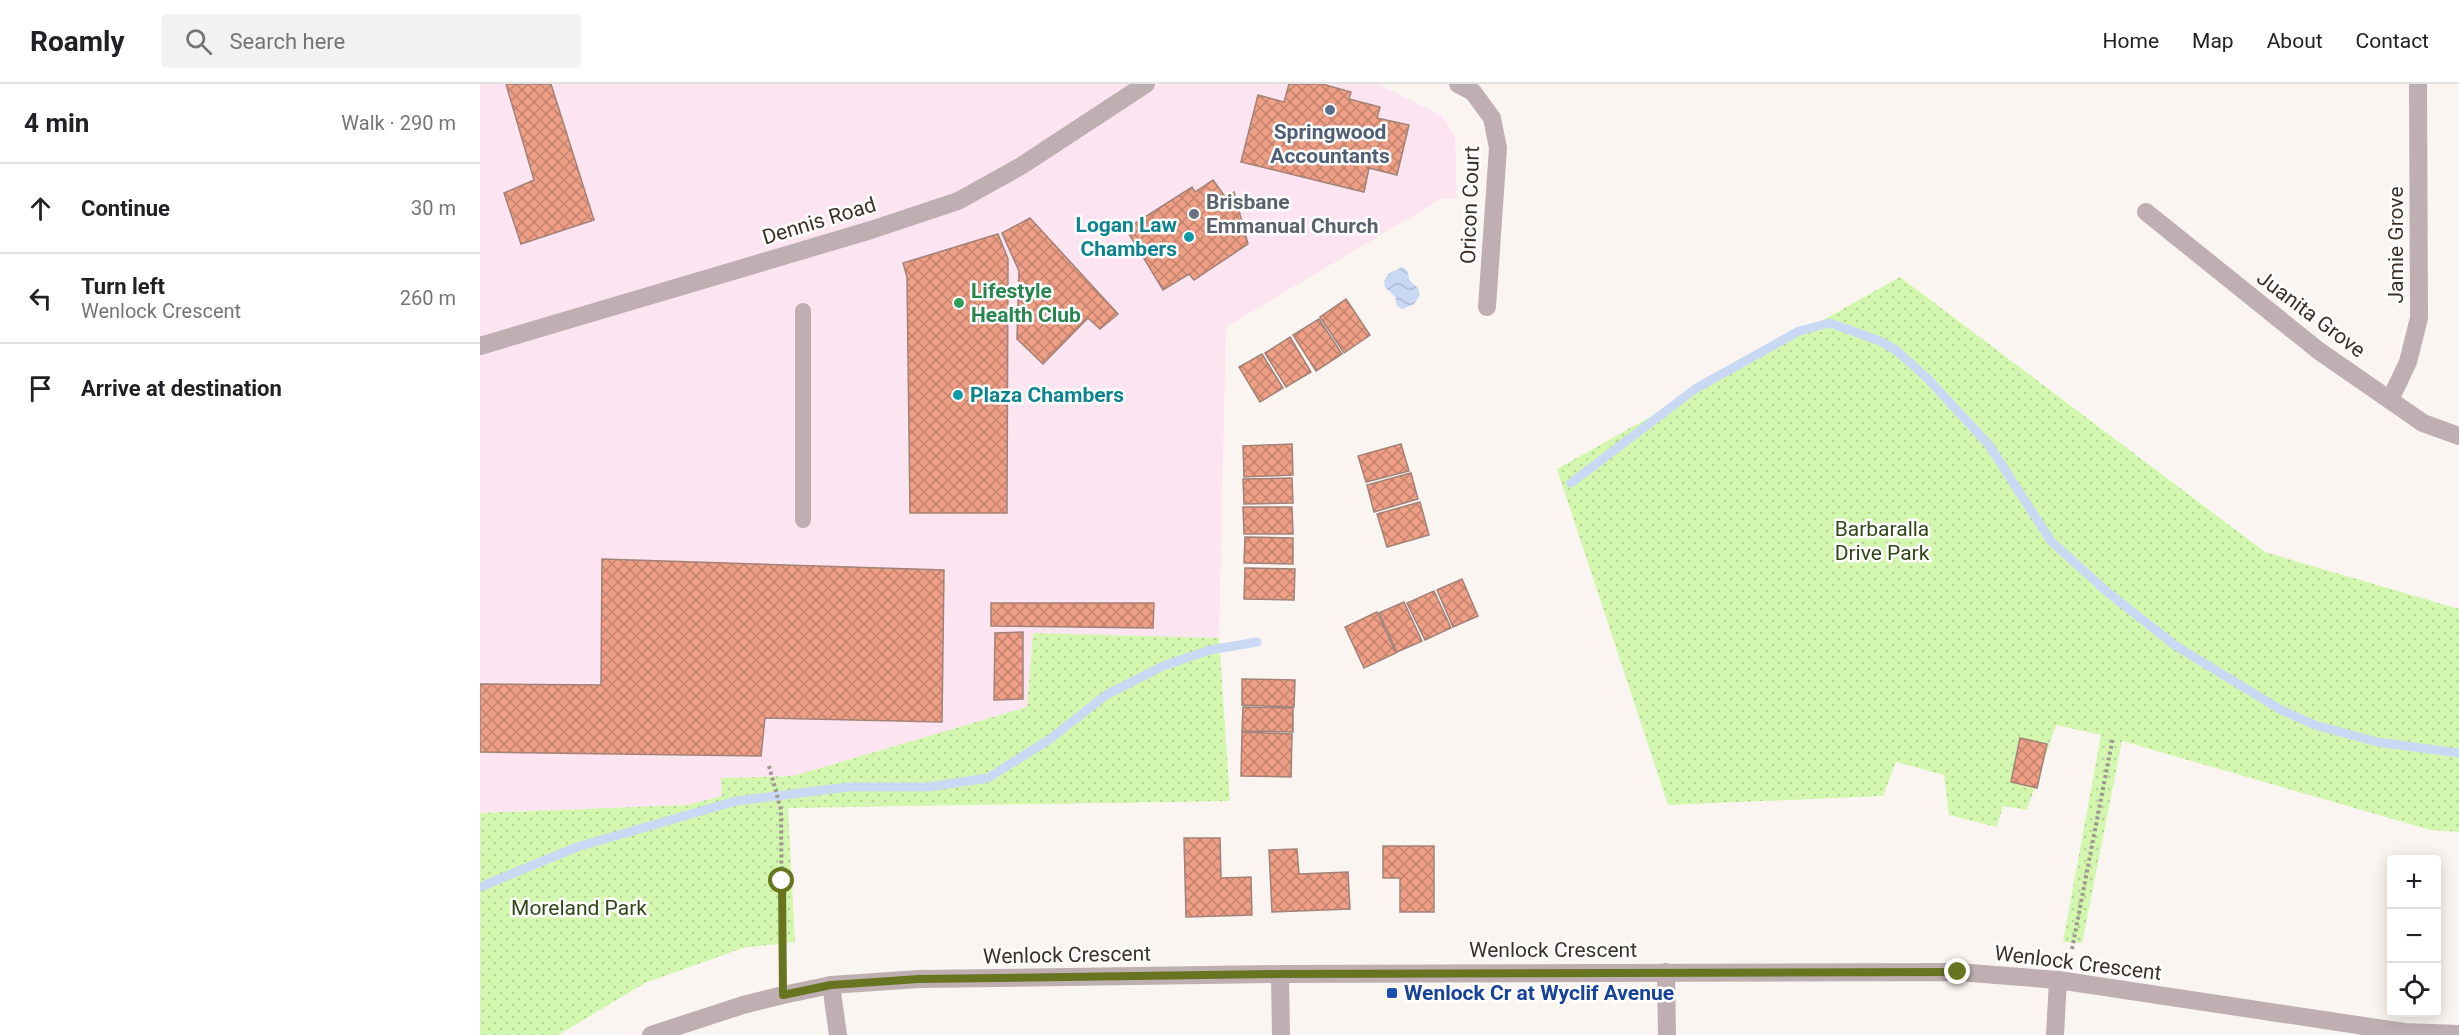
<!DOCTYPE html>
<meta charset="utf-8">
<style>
body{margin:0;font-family:Roboto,sans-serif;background:#f2f2f2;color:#202124}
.controls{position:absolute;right:18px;bottom:18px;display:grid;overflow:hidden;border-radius:6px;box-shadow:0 3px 15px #0003}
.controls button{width:54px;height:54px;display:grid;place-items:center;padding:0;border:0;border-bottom:2px solid #e0e0e0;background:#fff;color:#202124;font:30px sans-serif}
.stop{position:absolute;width:18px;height:18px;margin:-14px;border:4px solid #687520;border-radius:50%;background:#fff}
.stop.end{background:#687520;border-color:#fff;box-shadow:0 2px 6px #0008}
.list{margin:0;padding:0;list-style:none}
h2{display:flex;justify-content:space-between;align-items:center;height:78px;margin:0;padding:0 24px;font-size:26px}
h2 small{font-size:20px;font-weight:400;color:#757577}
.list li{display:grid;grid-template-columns:39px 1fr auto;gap:18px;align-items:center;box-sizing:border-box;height:90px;padding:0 24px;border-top:2px solid #e0e0e0}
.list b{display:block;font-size:22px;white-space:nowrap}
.list p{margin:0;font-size:20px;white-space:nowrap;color:#757577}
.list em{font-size:20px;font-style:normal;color:#757577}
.icon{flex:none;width:33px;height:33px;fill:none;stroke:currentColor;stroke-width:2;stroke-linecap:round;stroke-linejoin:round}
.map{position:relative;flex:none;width:1979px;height:951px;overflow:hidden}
header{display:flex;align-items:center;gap:36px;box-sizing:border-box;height:84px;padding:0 30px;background:#fff;border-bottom:2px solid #e0e0e0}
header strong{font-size:28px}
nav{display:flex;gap:33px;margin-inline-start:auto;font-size:21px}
.search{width:420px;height:54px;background:#f2f2f2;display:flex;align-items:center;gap:15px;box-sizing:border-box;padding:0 21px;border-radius:6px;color:#757577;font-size:22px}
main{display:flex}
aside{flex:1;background:#fff}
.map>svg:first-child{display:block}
.commercial{fill:#fce5f1}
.park{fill:url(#park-dots)}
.water{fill:url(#water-waves)}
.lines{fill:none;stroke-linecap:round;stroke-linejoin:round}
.stream{stroke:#c9d9f4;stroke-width:9}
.building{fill:url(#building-cross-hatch);stroke:#a28278;stroke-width:1.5}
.path{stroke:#9e968f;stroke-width:4;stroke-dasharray:3 3;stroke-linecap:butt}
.service{stroke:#bfafb3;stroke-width:16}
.minor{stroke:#bfafb3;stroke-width:18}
.tertiary{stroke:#bfafb3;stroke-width:18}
.route{stroke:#687520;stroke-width:8}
.service-dot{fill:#5c6f8a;stroke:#fff;stroke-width:2}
.worship-dot{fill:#6b7280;stroke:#fff;stroke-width:2}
.culture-dot{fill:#0f9aa8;stroke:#fff;stroke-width:2}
.leisure-dot{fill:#2e9e5b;stroke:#fff;stroke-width:2}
.transit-dot{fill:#1a4fb4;stroke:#fff;stroke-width:2}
.labels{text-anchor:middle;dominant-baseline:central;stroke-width:5;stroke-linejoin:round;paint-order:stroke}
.service-label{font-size:21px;font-weight:bold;fill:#4e5e75;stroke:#fff}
.worship-label{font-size:21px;font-weight:bold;fill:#5b616d;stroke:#fff;text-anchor:start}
.street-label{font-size:21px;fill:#3c3128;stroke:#fff}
.culture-label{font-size:21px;font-weight:bold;fill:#0d838f;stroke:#fff;text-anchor:end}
.leisure-label{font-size:21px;font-weight:bold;fill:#27864d;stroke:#fff;text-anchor:start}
.park-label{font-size:21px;fill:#314715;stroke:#fff}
.transit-label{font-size:21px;font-weight:bold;fill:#164399;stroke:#fff;text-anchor:start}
</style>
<header>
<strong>Roamly</strong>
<div class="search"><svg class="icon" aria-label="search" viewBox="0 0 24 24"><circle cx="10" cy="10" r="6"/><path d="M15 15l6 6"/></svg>Search here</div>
<nav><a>Home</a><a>Map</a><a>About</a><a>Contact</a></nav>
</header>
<main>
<aside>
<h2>4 min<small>Walk · 290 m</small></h2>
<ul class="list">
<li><svg class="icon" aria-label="ahead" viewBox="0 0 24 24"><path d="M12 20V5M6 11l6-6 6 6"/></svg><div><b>Continue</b></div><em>30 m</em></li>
<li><svg class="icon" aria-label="left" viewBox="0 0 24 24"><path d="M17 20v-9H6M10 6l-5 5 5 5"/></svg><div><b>Turn left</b><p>Wenlock Crescent</p></div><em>260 m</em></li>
<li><svg class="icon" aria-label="arrive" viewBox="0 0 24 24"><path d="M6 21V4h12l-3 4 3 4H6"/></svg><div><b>Arrive at destination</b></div></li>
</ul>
</aside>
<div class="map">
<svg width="1979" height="951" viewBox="0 0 1979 951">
<defs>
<pattern id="park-dots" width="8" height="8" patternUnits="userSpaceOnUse" patternTransform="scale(1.5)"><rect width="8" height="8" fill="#d3f7af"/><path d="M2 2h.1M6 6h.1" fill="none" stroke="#b6d497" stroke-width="1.8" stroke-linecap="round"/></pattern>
<pattern id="water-waves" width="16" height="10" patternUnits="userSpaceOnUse" patternTransform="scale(1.5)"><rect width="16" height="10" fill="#c9d9f4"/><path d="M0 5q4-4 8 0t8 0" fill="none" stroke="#aebbd1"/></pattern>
<pattern id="building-cross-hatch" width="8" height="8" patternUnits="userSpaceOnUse" patternTransform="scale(1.5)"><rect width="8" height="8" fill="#ee9f85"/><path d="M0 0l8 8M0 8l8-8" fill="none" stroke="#c2826d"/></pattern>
</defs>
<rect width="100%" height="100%" fill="#fbf5f1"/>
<path class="commercial" d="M 0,0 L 898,0 L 961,31 L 975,52 L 977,115 L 963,114 L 746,243 L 739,554 L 553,549 L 548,623 L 313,692 L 241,694 L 242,712 L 207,721 L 0,729 Z"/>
<g class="park">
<path d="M 1420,193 L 1785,468 L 1979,525 L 1979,748 L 1951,746 L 1642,657 L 1602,859 L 1583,858 L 1621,651 L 1576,641 L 1547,726 L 1523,722 L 1517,743 L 1469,731 L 1464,691 L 1416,678 L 1403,712 L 1188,721 L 1077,385 Z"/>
<path d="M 553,549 L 739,554 L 750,717 L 308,724 L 315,858 L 263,864 L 165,899 L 78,951 L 0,951 L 0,729 L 207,721 L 242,712 L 241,694 L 313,692 L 547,623 Z"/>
</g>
<path class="water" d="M 922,183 L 927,186 L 930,197 L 938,204 L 940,211 L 934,220 L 922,225 L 917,222 L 915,213 L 905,203 L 904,197 L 908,190 Z"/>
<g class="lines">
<g class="stream">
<path d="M 1091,399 L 1215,305 L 1319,247 L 1350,239 L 1400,257 L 1417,267 L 1448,295 L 1509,361 L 1571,457 L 1626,507 L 1696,562 L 1801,626 L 1835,641 L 1897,658 L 1979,669"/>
<path d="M 0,803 L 97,763 L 256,717 L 368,703 L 448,703 L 508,694 L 570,655 L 626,611 L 683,582 L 730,566 L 777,558"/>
</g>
</g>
<g class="building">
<path d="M 26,0 L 71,0 L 114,136 L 41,160 L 24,109 L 54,96 Z"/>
<path d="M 809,0 L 842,0 L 871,8 L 869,15 L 900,23 L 897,34 L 929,41 L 917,91 L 889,84 L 884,108 L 761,78 L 778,11 L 804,18 Z"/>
<path d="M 733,96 L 746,114 L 754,108 L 768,160 L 714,196 L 709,190 L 683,206 L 646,145 L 712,103 L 715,108 Z"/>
<path d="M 550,134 L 638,230 L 620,245 L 608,234 L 563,280 L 537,255 L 539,187 L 522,149 Z"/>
<path d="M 518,150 L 528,175 L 527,429 L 430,429 L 427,193 L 423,179 Z"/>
<path d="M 866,215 L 890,251 L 864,269 L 840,233 Z"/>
<path d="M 839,235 L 862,270 L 836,287 L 813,251 Z"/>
<path d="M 810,253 L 831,288 L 806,303 L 785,269 Z"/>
<path d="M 782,270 L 803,304 L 780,318 L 759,283 Z"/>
<path d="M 812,360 L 813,391 L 764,393 L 763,362 Z"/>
<path d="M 921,360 L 929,387 L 886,398 L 878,372 Z"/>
<path d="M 931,389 L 938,415 L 894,428 L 887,401 Z"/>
<path d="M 812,394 L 813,419 L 764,420 L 763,395 Z"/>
<path d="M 940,418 L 949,451 L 907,463 L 897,430 Z"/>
<path d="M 763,423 L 812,423 L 813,450 L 764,450 Z"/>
<path d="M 765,453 L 813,454 L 813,480 L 764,479 Z"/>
<path d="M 122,475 L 464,486 L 462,638 L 285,634 L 281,672 L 0,668 L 0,600 L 121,601 Z"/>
<path d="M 765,484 L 815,485 L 814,516 L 764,515 Z"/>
<path d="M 982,495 L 998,532 L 973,543 L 957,506 Z"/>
<path d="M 954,507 L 971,544 L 945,556 L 927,519 Z"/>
<path d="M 924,518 L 942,557 L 917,568 L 899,529 Z"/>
<path d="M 511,519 L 674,519 L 673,544 L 511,542 Z"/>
<path d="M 897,528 L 916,569 L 884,584 L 865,543 Z"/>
<path d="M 543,548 L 543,615 L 514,616 L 515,549 Z"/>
<path d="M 762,595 L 815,596 L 814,623 L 762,621 Z"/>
<path d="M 763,623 L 813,624 L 813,648 L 762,647 Z"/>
<path d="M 762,648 L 812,650 L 811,693 L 761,692 Z"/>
<path d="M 1540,654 L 1567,660 L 1557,704 L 1531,698 Z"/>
<path d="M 704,754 L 740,754 L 741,794 L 771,793 L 772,831 L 706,833 Z"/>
<path d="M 903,762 L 954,762 L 954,828 L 920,828 L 920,794 L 903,794 Z"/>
<path d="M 817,765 L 819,790 L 868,788 L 870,825 L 792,828 L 789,766 Z"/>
</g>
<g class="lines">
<g class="path">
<path d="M 289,682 L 301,726 L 302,887"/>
<path d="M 1592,865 L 1633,653"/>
</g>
<path class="service" d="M 323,436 L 323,227"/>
<g class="minor">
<path d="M 978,0 L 993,8 L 1012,34 L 1018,64 L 1007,223"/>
<path d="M 1666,128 L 1839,267 L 1943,339 L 1979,352"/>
<path d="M 1910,316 L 1928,278 L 1939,234 L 1938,0"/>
<path d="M 1186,888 L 1187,951"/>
<path d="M 800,890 L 801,951"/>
<path d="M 351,901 L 358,951"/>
<path d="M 171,951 L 263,921 L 303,911 L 351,901 L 439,895 L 800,890 L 1478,888 L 1578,896 L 1924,948 L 1979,950"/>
<path d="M 1575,951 L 1578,896"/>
</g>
<path class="tertiary" d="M 0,262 L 391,146 L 478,117 L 541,82 L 666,0"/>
</g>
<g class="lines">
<path class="route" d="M 302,797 L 303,911 L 351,901 L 439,895 L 800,890 L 1478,888"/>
</g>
<circle class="service-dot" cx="850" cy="26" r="6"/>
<circle class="worship-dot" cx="714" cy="130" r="6"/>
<g class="culture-dot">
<circle cx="709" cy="153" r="6"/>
<circle cx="478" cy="311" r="6"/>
</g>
<circle class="leisure-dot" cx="479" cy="219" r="6"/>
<rect class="transit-dot" x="906" y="903" width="12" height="12" rx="3"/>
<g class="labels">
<g class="service-label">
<text x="850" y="48">Springwood<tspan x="850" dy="24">Accountants</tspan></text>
</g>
<g class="worship-label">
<text x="726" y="118">Brisbane<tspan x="726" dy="24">Emmanual Church</tspan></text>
</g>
<g class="street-label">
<text transform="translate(990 121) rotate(-88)">Oricon Court</text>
<text transform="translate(339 137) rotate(-17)">Dennis Road</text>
<text transform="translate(1916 161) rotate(-90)">Jamie Grove</text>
<text transform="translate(1831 230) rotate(37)">Juanita Grove</text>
<text x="1073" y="866">Wenlock Crescent</text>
<text transform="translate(587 871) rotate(-1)">Wenlock Crescent</text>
<text transform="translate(1598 879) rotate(7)">Wenlock Crescent</text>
</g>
<g class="culture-label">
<text x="697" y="141">Logan Law<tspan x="697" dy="24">Chambers</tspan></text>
<text x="490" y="311" text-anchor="start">Plaza Chambers</text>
</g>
<g class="leisure-label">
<text x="491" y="207">Lifestyle<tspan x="491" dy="24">Health Club</tspan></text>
</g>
<g class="park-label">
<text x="1402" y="445">Barbaralla<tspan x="1402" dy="24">Drive Park</tspan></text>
<text x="99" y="824">Moreland Park</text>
</g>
<g class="transit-label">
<text x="924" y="909">Wenlock Cr at Wyclif Avenue</text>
</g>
</g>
</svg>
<div class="controls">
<button>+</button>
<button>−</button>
<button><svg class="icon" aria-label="locate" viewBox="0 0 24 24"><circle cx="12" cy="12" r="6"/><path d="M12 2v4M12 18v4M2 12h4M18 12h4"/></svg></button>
</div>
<div class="stop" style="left:302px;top:797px"></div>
<div class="stop end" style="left:1478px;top:888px"></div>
</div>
</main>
